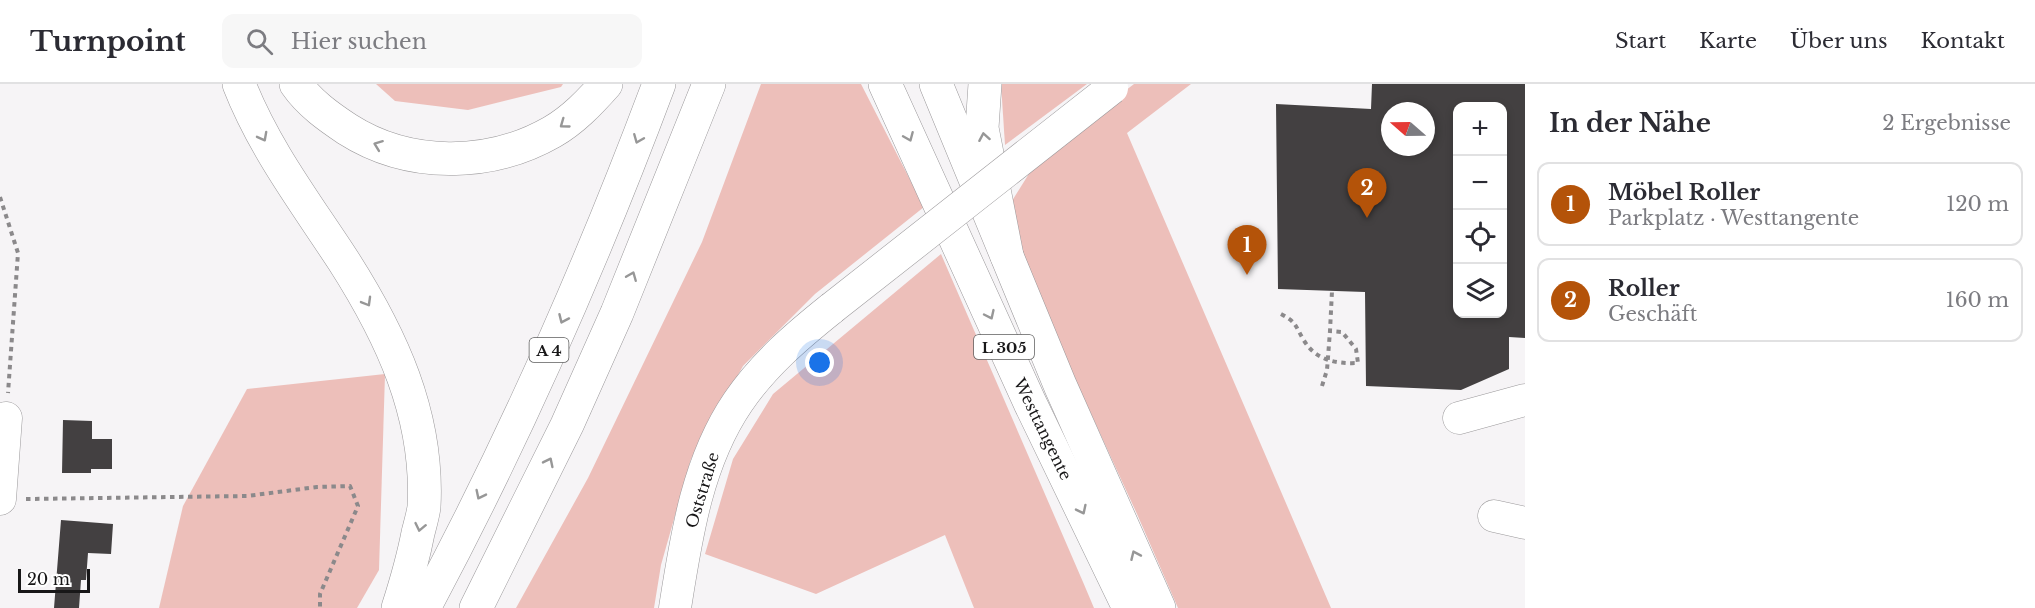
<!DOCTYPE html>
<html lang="de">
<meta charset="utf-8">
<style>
body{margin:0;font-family:"Libre Baskerville",serif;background:#f7f7f7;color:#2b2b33}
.controls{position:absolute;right:18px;top:18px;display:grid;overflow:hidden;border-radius:12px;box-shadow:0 3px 9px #0003}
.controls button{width:54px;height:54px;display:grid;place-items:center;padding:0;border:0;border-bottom:2px solid #e1e1e2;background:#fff;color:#2b2b33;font:30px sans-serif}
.compass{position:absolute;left:1381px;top:18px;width:54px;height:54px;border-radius:50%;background:#fff;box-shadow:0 3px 9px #0003;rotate:290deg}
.scale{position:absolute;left:18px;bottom:15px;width:72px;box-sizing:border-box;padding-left:6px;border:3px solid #181718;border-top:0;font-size:16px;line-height:21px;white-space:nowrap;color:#181718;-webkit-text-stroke:4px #fff;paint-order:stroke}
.you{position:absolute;left:820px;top:279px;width:21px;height:21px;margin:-15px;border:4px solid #fff;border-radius:50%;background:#1a73e8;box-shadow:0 0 0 9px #1a73e833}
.badge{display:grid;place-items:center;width:39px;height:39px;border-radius:50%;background:#b45309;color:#fff;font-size:20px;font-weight:700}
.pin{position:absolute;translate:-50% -50px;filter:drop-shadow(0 2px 3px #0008)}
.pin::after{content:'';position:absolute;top:32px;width:21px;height:18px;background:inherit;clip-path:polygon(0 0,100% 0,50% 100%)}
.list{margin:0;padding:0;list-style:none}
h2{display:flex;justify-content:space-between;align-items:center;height:78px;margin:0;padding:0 24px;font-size:26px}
h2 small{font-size:20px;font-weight:400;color:#7c7c81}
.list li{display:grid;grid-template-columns:39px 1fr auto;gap:18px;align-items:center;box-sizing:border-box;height:84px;margin:0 12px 12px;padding:0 12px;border:2px solid #e1e1e2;border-radius:12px}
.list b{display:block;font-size:22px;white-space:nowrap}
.list p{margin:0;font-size:20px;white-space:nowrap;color:#7c7c81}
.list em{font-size:20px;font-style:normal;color:#7c7c81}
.icon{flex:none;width:33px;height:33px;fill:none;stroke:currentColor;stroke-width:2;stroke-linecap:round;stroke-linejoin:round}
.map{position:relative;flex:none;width:1525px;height:524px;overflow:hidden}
header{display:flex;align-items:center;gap:36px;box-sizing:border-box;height:84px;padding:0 30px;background:#fff;border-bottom:2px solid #e1e1e2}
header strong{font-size:28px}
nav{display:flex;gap:33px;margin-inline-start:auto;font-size:21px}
.search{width:420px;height:54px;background:#f7f7f7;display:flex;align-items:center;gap:15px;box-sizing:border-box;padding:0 21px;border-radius:12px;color:#7c7c81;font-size:22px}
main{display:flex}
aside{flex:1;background:#fff}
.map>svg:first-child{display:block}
.green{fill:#edbfba}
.building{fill:#434041;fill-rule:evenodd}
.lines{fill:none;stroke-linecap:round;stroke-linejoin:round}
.minor-casing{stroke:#9a989a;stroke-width:33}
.major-casing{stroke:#9a989a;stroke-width:34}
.highway-casing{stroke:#9a989a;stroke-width:34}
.path{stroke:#8b898b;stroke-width:4;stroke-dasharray:4.5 4.5;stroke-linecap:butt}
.minor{stroke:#fff;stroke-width:32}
.major{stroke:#fff;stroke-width:33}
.highway{stroke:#fff;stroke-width:33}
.minor-bridge-casing{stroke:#9a989a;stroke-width:33;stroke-linecap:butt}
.minor-bridge{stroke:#fff;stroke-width:32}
.oneway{stroke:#979797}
.labels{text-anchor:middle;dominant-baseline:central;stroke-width:6;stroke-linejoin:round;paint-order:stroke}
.shield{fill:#fff;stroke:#5d5d5d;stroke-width:1.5}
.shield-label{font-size:15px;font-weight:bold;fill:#181718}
.street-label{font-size:16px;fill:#181718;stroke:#fff}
</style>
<header>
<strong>Turnpoint</strong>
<div class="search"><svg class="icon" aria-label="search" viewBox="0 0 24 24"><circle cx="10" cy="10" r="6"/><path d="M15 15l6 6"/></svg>Hier suchen</div>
<nav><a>Start</a><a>Karte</a><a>Über uns</a><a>Kontakt</a></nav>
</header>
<main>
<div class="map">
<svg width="1525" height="524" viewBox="0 0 1525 524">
<rect width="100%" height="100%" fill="#f6f4f6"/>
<g class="green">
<path d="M 376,0 L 563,0 L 561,3 L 468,26 L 395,17 Z"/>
<path d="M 761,0 L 861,0 L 924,123 L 815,210 L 743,282 L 691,375 L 661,481 L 654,524 L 516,524 L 588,394 L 702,158 Z"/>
<path d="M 1001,0 L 1087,0 L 1005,61 Z"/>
<path d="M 1134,0 L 1191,0 L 1127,49 L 1331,524 L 1178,524 L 1137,430 L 1064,271 L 1023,171 L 1010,120 L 1040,72 Z"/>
<path d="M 941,170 L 1083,498 L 1094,524 L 974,524 L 945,451 L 816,510 L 705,470 L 733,375 L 773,310 Z"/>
<path d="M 385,290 L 379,486 L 357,524 L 159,524 L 183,422 L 247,305 Z"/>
</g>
<g class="building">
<path d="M 1372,0 L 1525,0 L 1525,254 L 1509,253 L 1509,285 L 1461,306 L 1366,302 L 1365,208 L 1278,205 L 1276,20 L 1371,25 ZM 1458,22 L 1503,22 L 1503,230 L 1458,230 ZM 1390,27 L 1426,27 L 1426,63 L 1390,63 Z"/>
<path d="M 63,336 L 92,337 L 92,355 L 112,355 L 112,385 L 91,385 L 91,389 L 62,389 Z"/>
<path d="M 61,436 L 113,440 L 111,470 L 88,469 L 86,496 L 81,496 L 79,524 L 54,524 Z"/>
</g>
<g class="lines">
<defs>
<g id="minor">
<path d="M 1459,334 L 1525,316"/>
<path d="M 0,415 L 6,334"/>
<path d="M 1494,432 L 1525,439"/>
<path d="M 675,524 C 686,454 697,378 738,318 C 763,281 797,252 832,224"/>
</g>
<g id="major">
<path d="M 885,0 L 1030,319 L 1129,524"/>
<path d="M 936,0 L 1060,301 L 1159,524"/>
</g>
<g id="highway">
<path d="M 239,0 C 264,64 305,118 343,176 C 391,251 429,331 424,423 C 423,431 420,441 418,449 C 413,475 406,499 398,524"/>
<path d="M 296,0 C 309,19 329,33 347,45 C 408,84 489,84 552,48 C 573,36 590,18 606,0"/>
<path d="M 985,0 L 982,44 L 1007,172"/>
<path d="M 424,524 C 514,356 592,179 659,0"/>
<path d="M 476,524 L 567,341 L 617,229 L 709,0"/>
</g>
</defs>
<use href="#minor" class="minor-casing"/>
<use href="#major" class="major-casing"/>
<use href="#highway" class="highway-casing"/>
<g class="path">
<path d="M 0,113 L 18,169 L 8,309"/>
<path d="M 1281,230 C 1296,238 1295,241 1303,255 C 1315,276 1335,280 1358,279 L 1356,265 L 1342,248 L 1330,247 L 1332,207"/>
<path d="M 1322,302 L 1327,286 L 1330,247"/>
<path d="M 26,415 L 247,412 L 317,403 L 350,402 L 358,422 L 320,510 L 320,524"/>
</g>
<use href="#minor" class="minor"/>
<use href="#major" class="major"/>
<use href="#highway" class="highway"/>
<defs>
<path id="minor-bridge" d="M 832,224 L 1112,4"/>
</defs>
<use href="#minor-bridge" class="minor-bridge-casing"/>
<use href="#minor-bridge" class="minor-bridge"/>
</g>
<defs><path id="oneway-chevron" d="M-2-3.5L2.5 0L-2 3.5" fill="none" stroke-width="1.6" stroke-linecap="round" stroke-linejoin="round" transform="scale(1.5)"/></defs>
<g class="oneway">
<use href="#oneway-chevron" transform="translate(564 40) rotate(144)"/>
<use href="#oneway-chevron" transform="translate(263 53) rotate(62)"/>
<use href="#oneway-chevron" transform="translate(909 53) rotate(67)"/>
<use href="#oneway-chevron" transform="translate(984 53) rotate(-100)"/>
<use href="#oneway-chevron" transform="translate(638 55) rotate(112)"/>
<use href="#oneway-chevron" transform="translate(378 61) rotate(-159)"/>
<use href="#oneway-chevron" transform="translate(632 192) rotate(-68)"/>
<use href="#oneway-chevron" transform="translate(367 218) rotate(60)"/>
<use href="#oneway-chevron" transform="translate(990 231) rotate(65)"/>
<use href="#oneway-chevron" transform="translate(563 235) rotate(114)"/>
<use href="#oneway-chevron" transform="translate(549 378) rotate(-64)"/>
<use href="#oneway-chevron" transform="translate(480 411) rotate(116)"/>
<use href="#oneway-chevron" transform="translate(1082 426) rotate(64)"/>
<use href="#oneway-chevron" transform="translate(420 443) rotate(102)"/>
<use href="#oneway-chevron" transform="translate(1135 471) rotate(-114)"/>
</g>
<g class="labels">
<g class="shield">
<rect x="974" y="251" width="60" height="24" rx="4.5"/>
<rect x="529.5" y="254" width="39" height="24" rx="4.5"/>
</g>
<g class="shield-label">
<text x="1004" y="263">L 305</text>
<text x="549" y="266">A 4</text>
</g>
<g class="street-label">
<text transform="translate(1043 345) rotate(64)">Westtangente</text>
<text transform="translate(702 406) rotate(-73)">Oststraße</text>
</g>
</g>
</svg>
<div class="controls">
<button>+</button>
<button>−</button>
<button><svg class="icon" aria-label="locate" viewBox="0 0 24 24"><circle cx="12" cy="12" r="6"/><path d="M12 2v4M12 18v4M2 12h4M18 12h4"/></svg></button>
<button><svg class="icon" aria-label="layers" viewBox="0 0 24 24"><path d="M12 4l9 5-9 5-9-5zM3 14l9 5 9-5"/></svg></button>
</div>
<svg class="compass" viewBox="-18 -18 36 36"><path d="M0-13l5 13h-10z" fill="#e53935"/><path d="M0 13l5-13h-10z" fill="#7c7c81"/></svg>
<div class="scale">20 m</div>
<div class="you"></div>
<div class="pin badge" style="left:1247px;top:191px">1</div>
<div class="pin badge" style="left:1367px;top:134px">2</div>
</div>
<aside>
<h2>In der Nähe<small>2 Ergebnisse</small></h2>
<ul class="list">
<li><span class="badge">1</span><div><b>Möbel Roller</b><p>Parkplatz · Westtangente</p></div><em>120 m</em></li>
<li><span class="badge">2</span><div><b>Roller</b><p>Geschäft</p></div><em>160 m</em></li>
</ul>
</aside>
</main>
